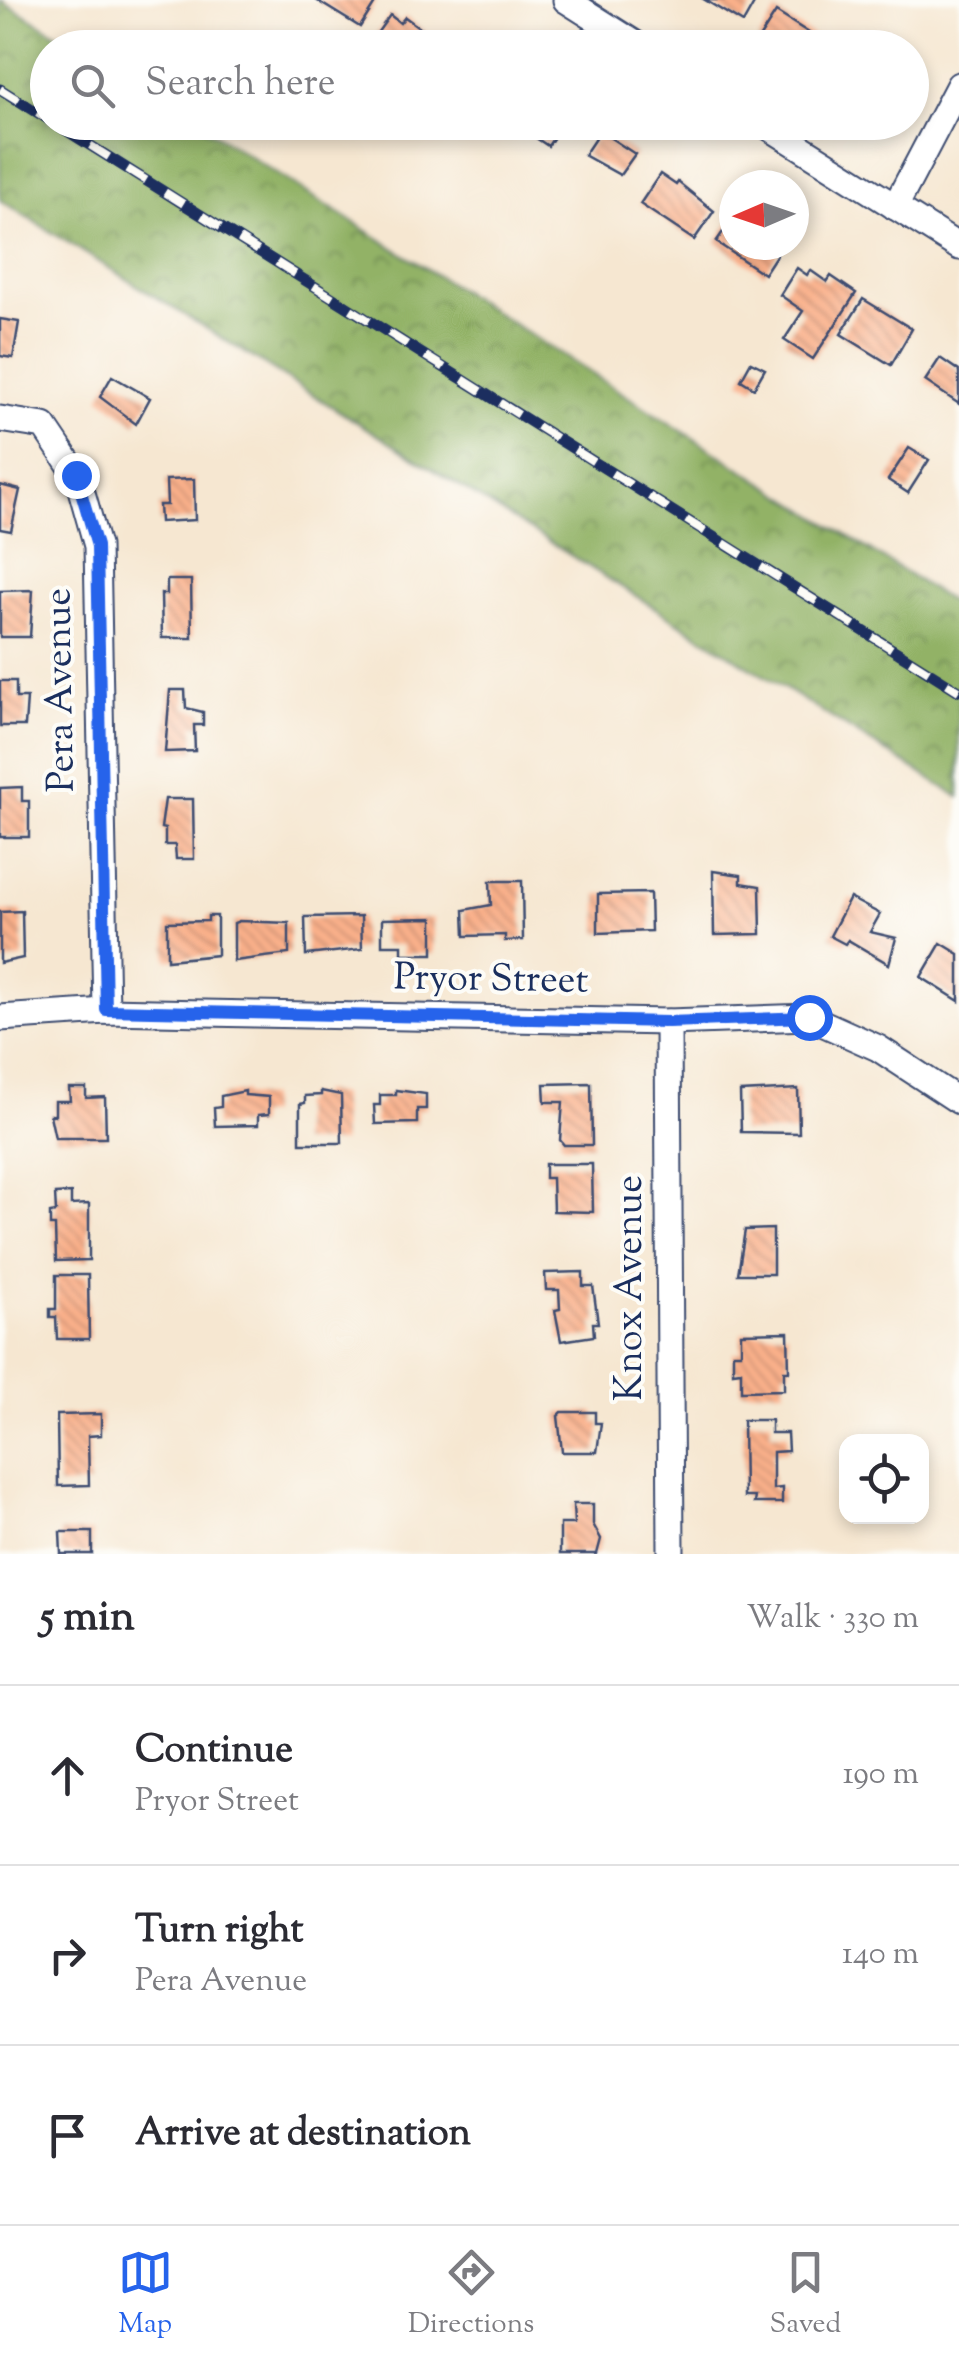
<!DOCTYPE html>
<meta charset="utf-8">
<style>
body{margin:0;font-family:"Sorts Mill Goudy",serif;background:#f7f7f7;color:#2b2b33}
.controls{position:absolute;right:30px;bottom:30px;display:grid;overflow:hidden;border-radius:20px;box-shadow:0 5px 15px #0003}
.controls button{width:90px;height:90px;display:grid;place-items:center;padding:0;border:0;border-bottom:2px solid #e1e1e2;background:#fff;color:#2b2b33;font:50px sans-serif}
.compass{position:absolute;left:719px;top:170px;width:90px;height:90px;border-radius:50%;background:#fff;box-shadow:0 5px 15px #0003;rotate:268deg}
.stop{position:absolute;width:30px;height:30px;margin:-22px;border:8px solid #2563eb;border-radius:50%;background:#fff}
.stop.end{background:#2563eb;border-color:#fff;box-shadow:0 2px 10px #0008}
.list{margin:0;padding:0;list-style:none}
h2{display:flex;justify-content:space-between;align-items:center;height:130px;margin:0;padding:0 40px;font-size:42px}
h2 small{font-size:32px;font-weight:400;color:#7c7c81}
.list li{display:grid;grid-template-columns:65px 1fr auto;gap:30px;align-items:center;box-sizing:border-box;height:180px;padding:0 40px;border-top:2px solid #e1e1e2}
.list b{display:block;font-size:38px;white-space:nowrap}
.list p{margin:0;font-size:32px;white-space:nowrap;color:#7c7c81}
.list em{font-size:32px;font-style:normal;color:#7c7c81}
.icon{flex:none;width:55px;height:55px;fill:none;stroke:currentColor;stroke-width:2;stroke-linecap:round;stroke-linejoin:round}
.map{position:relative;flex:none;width:959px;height:1554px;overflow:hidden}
.search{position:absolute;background:#fff;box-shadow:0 5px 15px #0003;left:30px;right:30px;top:30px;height:110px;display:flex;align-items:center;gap:25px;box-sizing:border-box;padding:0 35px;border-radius:55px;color:#7c7c81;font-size:38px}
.sheet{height:670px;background:#fff}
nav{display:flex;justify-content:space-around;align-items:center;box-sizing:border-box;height:140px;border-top:2px solid #e1e1e2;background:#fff;font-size:28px;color:#7c7c81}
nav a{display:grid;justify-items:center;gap:5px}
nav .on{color:#2563eb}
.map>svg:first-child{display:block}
.forest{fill:url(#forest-crowns);stroke:#567062;stroke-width:2.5}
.building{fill:url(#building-back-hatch)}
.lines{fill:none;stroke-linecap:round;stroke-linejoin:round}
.minor-casing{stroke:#3c4b6f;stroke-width:29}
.minor{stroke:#fff;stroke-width:25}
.rail-casing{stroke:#1b2f5e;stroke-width:11}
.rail{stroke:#fdfcf7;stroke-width:8;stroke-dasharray:22;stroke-linecap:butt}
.route{stroke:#2563eb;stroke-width:12}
.labels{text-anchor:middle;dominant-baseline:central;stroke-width:8;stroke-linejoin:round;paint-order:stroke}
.street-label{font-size:38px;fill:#1b2f5e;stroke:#fdfcf7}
</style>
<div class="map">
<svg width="959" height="1554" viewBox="0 0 959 1554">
<defs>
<pattern id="forest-crowns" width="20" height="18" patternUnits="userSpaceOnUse" patternTransform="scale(2.5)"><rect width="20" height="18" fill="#92b266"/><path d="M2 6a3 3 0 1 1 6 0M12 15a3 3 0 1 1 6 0" fill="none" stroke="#769157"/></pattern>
<pattern id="building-back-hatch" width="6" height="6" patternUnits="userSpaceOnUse" patternTransform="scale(2.5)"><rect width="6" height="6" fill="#fab08a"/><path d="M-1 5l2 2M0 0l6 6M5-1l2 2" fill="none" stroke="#ca9074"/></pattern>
</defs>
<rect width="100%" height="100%" fill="#fdfcf7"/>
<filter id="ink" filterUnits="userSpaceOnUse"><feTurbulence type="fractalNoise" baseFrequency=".01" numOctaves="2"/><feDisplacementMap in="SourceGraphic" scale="20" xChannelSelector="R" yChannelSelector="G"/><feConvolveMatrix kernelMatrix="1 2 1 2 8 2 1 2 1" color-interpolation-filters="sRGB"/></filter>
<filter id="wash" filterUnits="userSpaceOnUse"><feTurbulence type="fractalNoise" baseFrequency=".0048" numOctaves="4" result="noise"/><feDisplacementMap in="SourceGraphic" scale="40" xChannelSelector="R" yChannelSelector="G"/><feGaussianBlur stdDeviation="2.25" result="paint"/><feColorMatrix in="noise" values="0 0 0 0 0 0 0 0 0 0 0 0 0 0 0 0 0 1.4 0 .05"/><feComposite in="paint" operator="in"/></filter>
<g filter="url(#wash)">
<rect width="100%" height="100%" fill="#f6e7d1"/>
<path class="forest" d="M 0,0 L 79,47 L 48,48 L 48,122 L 197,123 L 959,607 L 959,797 L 0,200 Z"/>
<g id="blocks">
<g class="building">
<path d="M 316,0 L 377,0 L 360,27 Z"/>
<path d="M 705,0 L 756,0 L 743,23 Z"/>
<path d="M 776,12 L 820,40 L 815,48 L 770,48 L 758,40 Z"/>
<path d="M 390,15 L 400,23 L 405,17 L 432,37 L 428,42 L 435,48 L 390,48 L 375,36 Z"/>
<path d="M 512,122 L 564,122 L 548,146 Z"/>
<path d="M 600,131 L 635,154 L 620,175 L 584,155 Z"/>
<path d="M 660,174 L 676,185 L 678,182 L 714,211 L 694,240 L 640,204 Z"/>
<path d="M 734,216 L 734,245 L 769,245 L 777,254 L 764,274 L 716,242 Z"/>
<path d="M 797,268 L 807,275 L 810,270 L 827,282 L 831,276 L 856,293 L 813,359 L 784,340 L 803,311 L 780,295 Z"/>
<path d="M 863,299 L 912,329 L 891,365 L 841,334 Z"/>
<path d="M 0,319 L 19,322 L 13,358 L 0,356 Z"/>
<path d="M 940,358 L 959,371 L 959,404 L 925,381 Z"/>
<path d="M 751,362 L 765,369 L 754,388 L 741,380 Z"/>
<path d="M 112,376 L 150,398 L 136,424 L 100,397 Z"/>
<path d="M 909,448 L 929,460 L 908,493 L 888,480 Z"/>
<path d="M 194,479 L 195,520 L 160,522 L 159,505 L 167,505 L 166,480 Z"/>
<path d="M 0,485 L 20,490 L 11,531 L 0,529 Z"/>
<path d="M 167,580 L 191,580 L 192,638 L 162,638 L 161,594 L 167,594 Z"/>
<path d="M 33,590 L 30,637 L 0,637 L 0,591 Z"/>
<path d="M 0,681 L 16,681 L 16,698 L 27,698 L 25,726 L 0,726 Z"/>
<path d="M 170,690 L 185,690 L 186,708 L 203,712 L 203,725 L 194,725 L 195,751 L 165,752 Z"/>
<path d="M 22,787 L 22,801 L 29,801 L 29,837 L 0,837 L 0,788 Z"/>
<path d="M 165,799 L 193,799 L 194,859 L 176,859 L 175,845 L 165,845 L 165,829 L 161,828 Z"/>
<path d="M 713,871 L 741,875 L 741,883 L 760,886 L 761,934 L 714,935 Z"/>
<path d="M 490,881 L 522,881 L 523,940 L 505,941 L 505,935 L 465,936 L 464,910 L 491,905 Z"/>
<path d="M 650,893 L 651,931 L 598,933 L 598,894 Z"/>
<path d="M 850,898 L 880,914 L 870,932 L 896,938 L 889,964 L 848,940 L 845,944 L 830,936 Z"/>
<path d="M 22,911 L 23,958 L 0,963 L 0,912 Z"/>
<path d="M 208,916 L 217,916 L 217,955 L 167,960 L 167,922 L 208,921 Z"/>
<path d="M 361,916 L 362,949 L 306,955 L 305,917 Z"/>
<path d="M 433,918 L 433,954 L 402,954 L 402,945 L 382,945 L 382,919 Z"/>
<path d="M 239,921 L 289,923 L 289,954 L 234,961 L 234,923 Z"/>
<path d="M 941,943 L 959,954 L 959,1001 L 921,977 Z"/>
<path d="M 591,1083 L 592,1145 L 564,1145 L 560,1140 L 563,1102 L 545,1102 L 544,1084 Z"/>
<path d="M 69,1088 L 86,1088 L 86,1098 L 105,1097 L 106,1138 L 55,1138 L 50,1115 L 55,1115 L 55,1101 L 70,1101 Z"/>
<path d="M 798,1089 L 799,1133 L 741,1132 L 740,1092 Z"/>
<path d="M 396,1090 L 426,1094 L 426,1109 L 417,1109 L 417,1123 L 375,1124 L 374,1105 L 380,1105 L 380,1095 L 396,1095 Z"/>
<path d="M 245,1091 L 245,1095 L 269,1097 L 269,1114 L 258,1115 L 258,1125 L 215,1126 L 214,1108 L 221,1107 L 221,1096 Z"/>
<path d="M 321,1091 L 341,1095 L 342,1143 L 300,1143 L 300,1104 L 305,1103 L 305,1096 L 321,1095 Z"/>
<path d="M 545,1164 L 592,1164 L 593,1212 L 553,1211 L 552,1178 L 545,1178 Z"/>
<path d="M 71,1193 L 71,1205 L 89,1204 L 89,1260 L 56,1261 L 55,1226 L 50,1226 L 50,1213 L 56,1212 L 55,1194 Z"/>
<path d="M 773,1229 L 773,1274 L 738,1274 L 745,1230 Z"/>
<path d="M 583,1272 L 583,1286 L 593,1286 L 598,1323 L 593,1323 L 594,1336 L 561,1341 L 555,1310 L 560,1309 L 559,1290 L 546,1290 L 545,1273 Z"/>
<path d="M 56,1275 L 88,1275 L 89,1339 L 57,1339 L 56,1317 L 50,1317 L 50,1309 L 56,1309 Z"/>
<path d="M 788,1332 L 789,1371 L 784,1371 L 784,1390 L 741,1391 L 741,1371 L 733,1372 L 733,1353 L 741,1353 L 741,1333 Z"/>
<path d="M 562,1412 L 595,1412 L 595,1423 L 601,1423 L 597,1452 L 562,1452 L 558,1416 Z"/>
<path d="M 101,1414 L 101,1435 L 88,1436 L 89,1485 L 58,1486 L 57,1415 Z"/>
<path d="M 743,1420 L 771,1420 L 771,1433 L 787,1433 L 788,1451 L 773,1452 L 773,1489 L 782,1488 L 782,1503 L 754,1503 L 755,1497 L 744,1497 Z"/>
<path d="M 573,1504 L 593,1504 L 593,1524 L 601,1539 L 597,1554 L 560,1554 L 560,1524 L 574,1524 Z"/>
<path d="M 60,1532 L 92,1532 L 92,1554 L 61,1554 Z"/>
</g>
</g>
</g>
<g filter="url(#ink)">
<use href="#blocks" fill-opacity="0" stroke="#3c4b6f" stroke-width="2.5"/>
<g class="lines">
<defs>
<g id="minor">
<path d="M 566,0 L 642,48"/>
<path d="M 761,122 L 959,247"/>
<path d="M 895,207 L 959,85"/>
<path d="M 0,419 L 44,426 L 77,475 L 97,546 L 106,1011"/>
<path d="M 0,1018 L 106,1011 L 668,1022 L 809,1017 L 878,1048 L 959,1101"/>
<path d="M 668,1022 L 671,1554"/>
</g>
</defs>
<use href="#minor" class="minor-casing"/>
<use href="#minor" class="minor"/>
<defs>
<g id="rail">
<path d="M 0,89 L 48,119"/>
<path d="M 53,122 L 959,691"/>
</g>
</defs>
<use href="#rail" class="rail-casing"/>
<use href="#rail" class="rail"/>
</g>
</g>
<g class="lines" filter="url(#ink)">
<path class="route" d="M 76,475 L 97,546 L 106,1010 L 668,1022 L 809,1017"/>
</g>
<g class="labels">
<g class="street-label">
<text transform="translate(62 690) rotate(-91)">Pera Avenue</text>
<text transform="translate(491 981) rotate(1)">Pryor Street</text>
<text transform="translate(632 1288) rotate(-90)">Knox Avenue</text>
</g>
</g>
</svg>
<div class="controls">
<button><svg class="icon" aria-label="locate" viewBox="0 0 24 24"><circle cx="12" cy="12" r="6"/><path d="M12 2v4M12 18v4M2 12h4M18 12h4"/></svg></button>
</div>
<svg class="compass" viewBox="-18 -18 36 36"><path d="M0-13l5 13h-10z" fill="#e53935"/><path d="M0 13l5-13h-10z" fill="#7c7c81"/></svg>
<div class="stop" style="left:809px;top:1017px"></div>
<div class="stop end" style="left:76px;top:475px"></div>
<div class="search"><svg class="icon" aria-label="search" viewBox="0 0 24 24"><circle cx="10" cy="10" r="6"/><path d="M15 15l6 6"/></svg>Search here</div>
</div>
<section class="sheet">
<h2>5 min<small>Walk · 330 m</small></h2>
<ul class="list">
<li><svg class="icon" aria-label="ahead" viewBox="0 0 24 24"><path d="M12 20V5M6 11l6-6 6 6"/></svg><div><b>Continue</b><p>Pryor Street</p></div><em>190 m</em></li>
<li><svg class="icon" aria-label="right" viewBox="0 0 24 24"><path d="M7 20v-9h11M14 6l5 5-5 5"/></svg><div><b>Turn right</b><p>Pera Avenue</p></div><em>140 m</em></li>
<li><svg class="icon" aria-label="arrive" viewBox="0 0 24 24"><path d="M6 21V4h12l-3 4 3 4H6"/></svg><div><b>Arrive at destination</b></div></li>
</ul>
</section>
<nav>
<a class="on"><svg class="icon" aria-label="map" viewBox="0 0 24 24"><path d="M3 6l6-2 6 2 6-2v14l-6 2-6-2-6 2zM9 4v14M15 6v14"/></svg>Map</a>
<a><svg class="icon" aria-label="directions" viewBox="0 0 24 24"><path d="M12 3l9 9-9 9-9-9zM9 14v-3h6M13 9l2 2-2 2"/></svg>Directions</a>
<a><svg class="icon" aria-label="saved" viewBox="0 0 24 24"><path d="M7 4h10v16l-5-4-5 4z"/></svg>Saved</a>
</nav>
